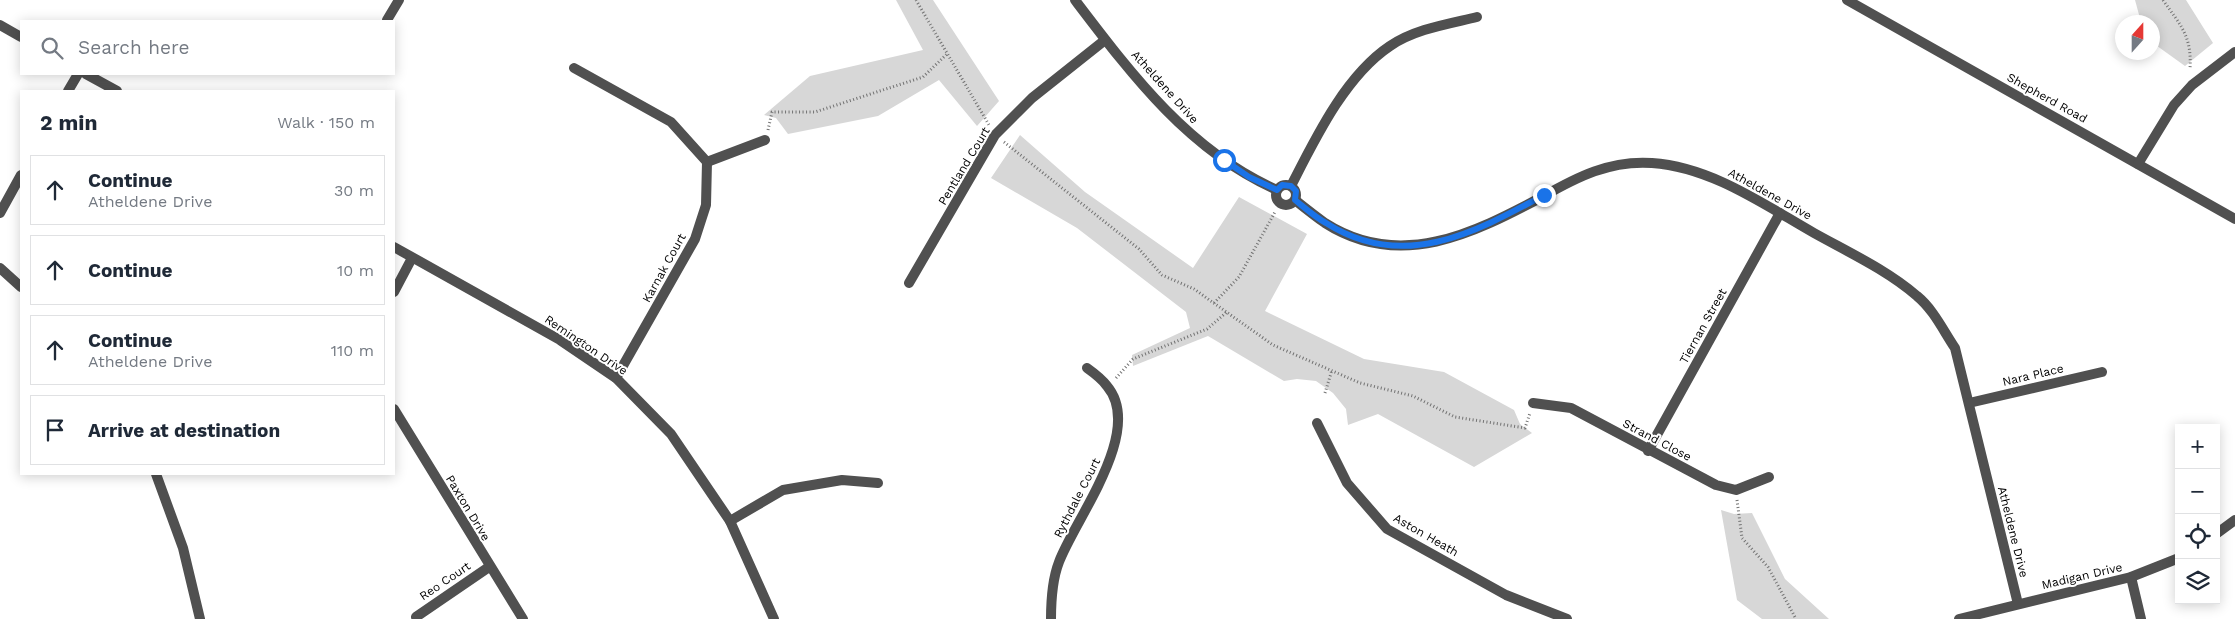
<!DOCTYPE html>
<meta charset="utf-8">
<style>
body{margin:0;font-family:"Work Sans",sans-serif;background:#f6f6f7;color:#1f2937}
.controls{position:absolute;right:15px;bottom:15px;display:grid;overflow:hidden;border-radius:0px;box-shadow:0 2px 12px #0003}
.controls button{width:45px;height:45px;display:grid;place-items:center;padding:0;border:0;border-bottom:1px solid #e0e1e3;background:#fff;color:#1f2937;font:25px sans-serif}
.compass{position:absolute;left:2115px;top:15px;width:45px;height:45px;border-radius:50%;background:#fff;box-shadow:0 2px 12px #0003;rotate:21deg}
.stop{position:absolute;width:15px;height:15px;margin:-11px;border:4px solid #1a73e8;border-radius:50%;background:#fff}
.stop.end{background:#1a73e8;border-color:#fff;box-shadow:0 1px 5px #0008}
.list{margin:0;padding:0;list-style:none}
h2{display:flex;justify-content:space-between;align-items:center;height:65px;margin:0;padding:0 20px;font-size:21px}
h2 small{font-size:16px;font-weight:400;color:#747a83}
.list li{display:grid;grid-template-columns:32px 1fr auto;gap:15px;align-items:center;box-sizing:border-box;height:70px;margin:0 10px 10px;padding:0 10px;border:1px solid #e0e1e3;border-radius:0px}
.list b{display:block;font-size:19px;white-space:nowrap}
.list p{margin:0;font-size:16px;white-space:nowrap;color:#747a83}
.list em{font-size:16px;font-style:normal;color:#747a83}
.icon{flex:none;width:28px;height:28px;fill:none;stroke:currentColor;stroke-width:2;stroke-linecap:round;stroke-linejoin:round}
.map{position:relative;flex:none;width:2235px;height:619px;overflow:hidden}
.search{position:absolute;background:#fff;box-shadow:0 2px 12px #0003;left:20px;top:20px;width:375px;height:55px;display:flex;align-items:center;gap:12px;box-sizing:border-box;padding:0 18px;border-radius:0px;color:#747a83;font-size:19px}
.panel{position:absolute;background:#fff;box-shadow:0 2px 12px #0003;left:20px;top:90px;width:375px;height:385px;border-radius:0px}
.map>svg:first-child{display:block}
.green{fill:#d7d7d7}
.lines{fill:none;stroke-linecap:round;stroke-linejoin:round}
.path{stroke:#727272;stroke-width:3;stroke-dasharray:1 2.5;stroke-linecap:butt}
.street{stroke:#505050;stroke-width:10}
.route{stroke:#1a73e8;stroke-width:6}
.labels{text-anchor:middle;dominant-baseline:central;stroke-width:4;stroke-linejoin:round;paint-order:stroke}
.street-label{font-size:12px;fill:#000;stroke:#fff}
</style>
<div class="map">
<svg width="2235" height="619" viewBox="0 0 2235 619">
<rect width="100%" height="100%" fill="#fff"/>
<g class="green">
<path d="M 896,0 L 933,0 L 999,101 L 977,126 L 939,80 L 878,116 L 788,134 L 776,118 L 764,115 L 810,76 L 923,50 Z"/>
<path d="M 2135,0 L 2186,0 L 2213,43 L 2185,66 L 2153,43 L 2152,22 L 2141,22 Z"/>
<path d="M 1020,135 L 1085,192 L 1193,268 L 1239,197 L 1307,234 L 1265,311 L 1364,359 L 1444,372 L 1514,410 L 1520,424 L 1532,433 L 1474,467 L 1378,414 L 1348,425 L 1346,409 L 1333,393 L 1316,381 L 1297,379 L 1284,381 L 1208,336 L 1133,366 L 1132,355 L 1190,328 L 1186,312 L 1077,228 L 991,178 Z"/>
<path d="M 1721,510 L 1734,514 L 1752,513 L 1785,579 L 1829,619 L 1762,619 L 1737,600 Z"/>
</g>
<g class="lines">
<g class="path">
<path d="M 916,0 L 989,125"/>
<path d="M 2163,0 C 2181,26 2192,36 2190,69"/>
<path d="M 768,130 L 772,112 L 815,112 L 923,77 L 948,53"/>
<path d="M 1004,142 L 1139,249 L 1162,275 L 1194,289 L 1273,345 L 1360,383 L 1413,396 L 1455,417 L 1525,428 L 1530,413"/>
<path d="M 1214,303 L 1239,277 L 1275,212"/>
<path d="M 1116,378 L 1133,359 L 1207,329 L 1227,312"/>
<path d="M 1325,393 L 1332,370"/>
<path d="M 1737,500 L 1742,538 L 1768,567 L 1796,619"/>
</g>
<g class="street">
<path d="M 1075,0 C 1132,75 1189,151 1277,190"/>
<path d="M 1847,0 L 2235,219"/>
<path d="M 387,20 L 399,0"/>
<path d="M 0,25 L 21,37"/>
<path d="M 574,68 L 671,122 L 707,162 L 706,205 L 695,239 L 616,378"/>
<path d="M 86,74 L 117,91"/>
<path d="M 68,91 L 78,74"/>
<path d="M 707,162 L 765,140"/>
<path d="M 2138,164 L 2174,105 L 2192,85 L 2235,52"/>
<circle cx="1286" cy="195" r="10"/>
<path d="M 1291,186 C 1315,139 1345,76 1390,46 C 1415,29 1448,24 1477,17"/>
<path d="M 1295,200 C 1305,208 1315,216 1325,223 C 1400,271 1474,233 1542,197 C 1577,177 1610,160 1652,163 C 1711,167 1763,204 1814,233 C 1848,252 1887,270 1917,296 C 1933,309 1943,330 1955,348 L 2018,604"/>
<path d="M 0,213 L 21,175"/>
<path d="M 394,247 L 560,340 L 616,378 L 671,434 L 730,521 L 774,619"/>
<path d="M 0,268 L 21,287"/>
<path d="M 909,283 L 995,135 L 1032,98 L 1105,40"/>
<path d="M 394,292 L 412,258"/>
<path d="M 1533,403 L 1571,408 L 1716,485 L 1736,490 L 1769,477"/>
<path d="M 1969,403 L 2102,372"/>
<path d="M 394,409 L 523,619"/>
<path d="M 1317,423 L 1347,483 L 1387,529 L 1506,595 L 1567,619"/>
<path d="M 1648,451 L 1780,213"/>
<path d="M 156,474 L 183,548 L 200,619"/>
<path d="M 730,521 L 783,490 L 842,480 L 878,483"/>
<path d="M 2216,534 L 2235,520"/>
<path d="M 2131,577 L 2141,619"/>
<path d="M 416,617 L 489,567"/>
<path d="M 1051,619 C 1051,600 1052,580 1059,562 C 1075,519 1145,431 1107,386 C 1102,379 1094,373 1087,368"/>
<path d="M 1959,619 L 2131,577 L 2179,558"/>
</g>
</g>
<g class="lines">
<path class="route" d="M 1224,160 L 1249,177 L 1277,190 L 1282,185 L 1291,186 L 1296,191 L 1295,200 C 1305,208 1315,217 1326,223 C 1403,272 1474,233 1544,195"/>
</g>
<g class="labels">
<g class="street-label">
<text transform="translate(1165 87) rotate(48)">Atheldene Drive</text>
<text transform="translate(2047 98) rotate(29)">Shepherd Road</text>
<text transform="translate(964 166) rotate(-59)">Pentland Court</text>
<text transform="translate(1770 194) rotate(29)">Atheldene Drive</text>
<text transform="translate(664 268) rotate(-61)">Karnak Court</text>
<text transform="translate(1703 326) rotate(-61)">Tiernan Street</text>
<text transform="translate(586 345) rotate(34)">Remington Drive</text>
<text transform="translate(2033 375) rotate(-13)">Nara Place</text>
<text transform="translate(1657 440) rotate(28)">Strand Close</text>
<text transform="translate(1077 498) rotate(-63)">Rythdale Court</text>
<text transform="translate(468 508) rotate(59)">Paxton Drive</text>
<text transform="translate(2013 532) rotate(76)">Atheldene Drive</text>
<text transform="translate(1426 535) rotate(30)">Aston Heath</text>
<text transform="translate(2082 576) rotate(-13)">Madigan Drive</text>
<text transform="translate(445 581) rotate(-34)">Reo Court</text>
</g>
</g>
</svg>
<div class="controls">
<button>+</button>
<button>−</button>
<button><svg class="icon" aria-label="locate" viewBox="0 0 24 24"><circle cx="12" cy="12" r="6"/><path d="M12 2v4M12 18v4M2 12h4M18 12h4"/></svg></button>
<button><svg class="icon" aria-label="layers" viewBox="0 0 24 24"><path d="M12 4l9 5-9 5-9-5zM3 14l9 5 9-5"/></svg></button>
</div>
<svg class="compass" viewBox="-18 -18 36 36"><path d="M0-13l5 13h-10z" fill="#e53935"/><path d="M0 13l5-13h-10z" fill="#747a83"/></svg>
<div class="stop" style="left:1224px;top:160px"></div>
<div class="stop end" style="left:1544px;top:195px"></div>
<div class="search"><svg class="icon" aria-label="search" viewBox="0 0 24 24"><circle cx="10" cy="10" r="6"/><path d="M15 15l6 6"/></svg>Search here</div>
<section class="panel">
<h2>2 min<small>Walk · 150 m</small></h2>
<ul class="list">
<li><svg class="icon" aria-label="ahead" viewBox="0 0 24 24"><path d="M12 20V5M6 11l6-6 6 6"/></svg><div><b>Continue</b><p>Atheldene Drive</p></div><em>30 m</em></li>
<li><svg class="icon" aria-label="ahead" viewBox="0 0 24 24"><path d="M12 20V5M6 11l6-6 6 6"/></svg><div><b>Continue</b></div><em>10 m</em></li>
<li><svg class="icon" aria-label="ahead" viewBox="0 0 24 24"><path d="M12 20V5M6 11l6-6 6 6"/></svg><div><b>Continue</b><p>Atheldene Drive</p></div><em>110 m</em></li>
<li><svg class="icon" aria-label="arrive" viewBox="0 0 24 24"><path d="M6 21V4h12l-3 4 3 4H6"/></svg><div><b>Arrive at destination</b></div></li>
</ul>
</section>
</div>
